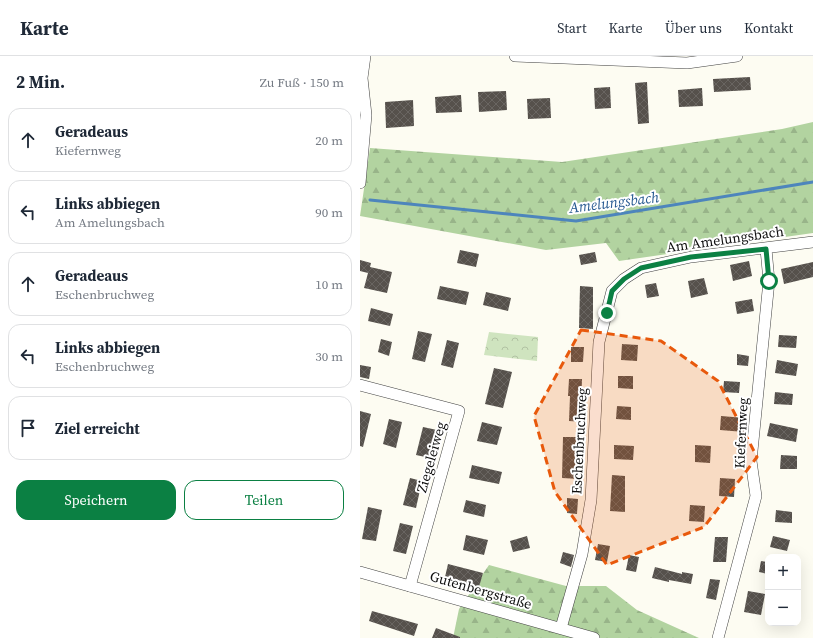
<!DOCTYPE html>
<html lang="de">
<meta charset="utf-8">
<style>
body{margin:0;font-family:"Source Serif 4",serif;background:#f2f2f3;color:#1f2937}
.controls{position:absolute;right:12px;bottom:12px;display:grid;overflow:hidden;border-radius:8px;box-shadow:0 4px 16px #0002}
.controls button{width:36px;height:36px;display:grid;place-items:center;padding:0;border:0;border-bottom:1px solid #e0e1e3;background:#fff;color:#1f2937;font:20px sans-serif}
.stop{position:absolute;width:12px;height:12px;margin:-9px;border:3px solid #0b8043;border-radius:50%;background:#fff}
.stop.end{background:#0b8043;border-color:#fff;box-shadow:0 1px 4px #0008}
.list{margin:0;padding:0;list-style:none}
h2{display:flex;justify-content:space-between;align-items:center;height:52px;margin:0;padding:0 16px;font-size:17px}
h2 small{font-size:13px;font-weight:400;color:#747a83}
.list li{display:grid;grid-template-columns:26px 1fr auto;gap:12px;align-items:center;box-sizing:border-box;height:64px;margin:0 8px 8px;padding:0 8px;border:1px solid #e0e1e3;border-radius:12px}
.list b{display:block;font-size:15px;white-space:nowrap}
.list p{margin:0;font-size:13px;white-space:nowrap;color:#747a83}
.list em{font-size:13px;font-style:normal;color:#747a83}
.actions{display:flex;gap:8px;padding:12px 16px}
.actions a{flex:1;padding:9px 0;border:1px solid #0b8043;border-radius:12px;text-align:center;font-size:14px;color:#0b8043}
.actions .main{background:#0b8043;color:#fff}
.icon{flex:none;width:22px;height:22px;fill:none;stroke:currentColor;stroke-width:2;stroke-linecap:round;stroke-linejoin:round}
.map{position:relative;flex:none;width:453px;height:582px;overflow:hidden}
header{display:flex;align-items:center;gap:24px;box-sizing:border-box;height:56px;padding:0 20px;background:#fff;border-bottom:1px solid #e0e1e3}
header strong{font-size:19px}
nav{display:flex;gap:22px;margin-inline-start:auto;font-size:14px}
main{display:flex}
aside{flex:1;background:#fff}
.map>svg:first-child{display:block}
.forest{fill:url(#forest-firs)}
.park{fill:url(#park-crowns)}
.lines{fill:none;stroke-linecap:round;stroke-linejoin:round}
.stream{stroke:#4d85bc;stroke-width:3}
.building{fill:url(#building-cross-hatch)}
.minor-casing{stroke:#414141;stroke-width:12}
.minor{stroke:#fff;stroke-width:11}
.route{stroke:#0b8043;stroke-width:5}
.marked{fill:#e8590c;fill-opacity:0.2;stroke:#e8590c;stroke-width:3;stroke-dasharray:8 5;stroke-linejoin:round}
.labels{text-anchor:middle;dominant-baseline:central;stroke-width:4;stroke-linejoin:round;paint-order:stroke}
.street-label{font-size:14px;fill:#0e0e0e;stroke:#fff}
.water-label{font-size:15px;font-style:italic;fill:#275991;stroke:#fff}
</style>
<header>
<strong>Karte</strong>
<nav><a>Start</a><a>Karte</a><a>Über uns</a><a>Kontakt</a></nav>
</header>
<main>
<aside>
<h2>2 Min.<small>Zu Fuß · 150 m</small></h2>
<ul class="list">
<li><svg class="icon" aria-label="ahead" viewBox="0 0 24 24"><path d="M12 20V5M6 11l6-6 6 6"/></svg><div><b>Geradeaus</b><p>Kiefernweg</p></div><em>20 m</em></li>
<li><svg class="icon" aria-label="left" viewBox="0 0 24 24"><path d="M17 20v-9H6M10 6l-5 5 5 5"/></svg><div><b>Links abbiegen</b><p>Am Amelungsbach</p></div><em>90 m</em></li>
<li><svg class="icon" aria-label="ahead" viewBox="0 0 24 24"><path d="M12 20V5M6 11l6-6 6 6"/></svg><div><b>Geradeaus</b><p>Eschenbruchweg</p></div><em>10 m</em></li>
<li><svg class="icon" aria-label="left" viewBox="0 0 24 24"><path d="M17 20v-9H6M10 6l-5 5 5 5"/></svg><div><b>Links abbiegen</b><p>Eschenbruchweg</p></div><em>30 m</em></li>
<li><svg class="icon" aria-label="arrive" viewBox="0 0 24 24"><path d="M6 21V4h12l-3 4 3 4H6"/></svg><div><b>Ziel erreicht</b></div></li>
</ul>
<div class="actions"><a class="main">Speichern</a><a>Teilen</a></div>
</aside>
<div class="map">
<svg width="453" height="582" viewBox="0 0 453 582">
<defs>
<pattern id="forest-firs" width="22" height="20" patternUnits="userSpaceOnUse"><rect width="22" height="20" fill="#b2d3a0"/><path d="M5 1l3.5 6h-7zM16 11l3.5 6h-7z" fill="#98b489"/></pattern>
<pattern id="park-crowns" width="20" height="18" patternUnits="userSpaceOnUse"><rect width="20" height="18" fill="#cfe4bf"/><path d="M2 6a3 3 0 1 1 6 0M12 15a3 3 0 1 1 6 0" fill="none" stroke="#b1c2a3"/></pattern>
<pattern id="building-cross-hatch" width="8" height="8" patternUnits="userSpaceOnUse"><rect width="8" height="8" fill="#56514c"/><path d="M0 0l8 8M0 8l8-8" fill="none" stroke="#696561"/></pattern>
</defs>
<rect width="100%" height="100%" fill="#fdfcf2"/>
<g class="forest">
<path d="M 453,66 L 453,177 L 259,205 L 246,187 L 186,194 L 0,160 L 10,92 L 202,106 L 422,73 Z"/>
<path d="M 129,509 L 206,530 L 246,530 L 277,554 L 339,582 L 93,582 L 99,553 Z"/>
</g>
<path class="park" d="M 129,276 L 178,281 L 177,305 L 124,299 Z"/>
<g class="lines">
<path class="stream" d="M 10,144 L 216,165 L 453,126"/>
</g>
<g class="building">
<path d="M 390,21 L 391,34 L 354,36 L 353,23 Z"/>
<path d="M 287,26 L 289,67 L 278,68 L 275,27 Z"/>
<path d="M 250,31 L 251,52 L 235,53 L 234,32 Z"/>
<path d="M 342,32 L 343,50 L 319,51 L 318,34 Z"/>
<path d="M 146,35 L 147,54 L 119,56 L 118,36 Z"/>
<path d="M 101,39 L 102,56 L 76,57 L 75,41 Z"/>
<path d="M 190,42 L 191,62 L 168,63 L 167,43 Z"/>
<path d="M 53,44 L 54,70 L 26,72 L 25,46 Z"/>
<path d="M 100,194 L 119,198 L 116,211 L 97,207 Z"/>
<path d="M 235,196 L 237,206 L 221,209 L 219,199 Z"/>
<path d="M 0,204 L 11,207 L 10,211 L 32,216 L 27,237 L 4,232 L 8,217 L 0,215 Z"/>
<path d="M 389,205 L 392,220 L 373,225 L 370,209 Z"/>
<path d="M 453,206 L 453,221 L 424,228 L 421,213 Z"/>
<path d="M 344,222 L 348,238 L 331,242 L 328,225 Z"/>
<path d="M 296,227 L 299,240 L 287,242 L 285,229 Z"/>
<path d="M 80,230 L 109,236 L 106,249 L 77,243 Z"/>
<path d="M 220,230 L 233,231 L 233,273 L 219,272 Z"/>
<path d="M 126,236 L 151,242 L 148,255 L 123,249 Z"/>
<path d="M 392,243 L 394,255 L 377,258 L 375,246 Z"/>
<path d="M 11,252 L 33,258 L 30,270 L 8,265 Z"/>
<path d="M 58,275 L 72,278 L 65,306 L 52,303 Z"/>
<path d="M 419,279 L 437,280 L 436,292 L 418,291 Z"/>
<path d="M 21,283 L 32,286 L 29,300 L 18,296 Z"/>
<path d="M 87,284 L 99,287 L 93,312 L 81,309 Z"/>
<path d="M 262,288 L 278,289 L 277,305 L 261,304 Z"/>
<path d="M 211,291 L 224,291 L 223,306 L 211,306 Z"/>
<path d="M 377,298 L 389,300 L 388,310 L 377,309 Z"/>
<path d="M 417,304 L 438,308 L 436,320 L 415,317 Z"/>
<path d="M 0,309 L 11,311 L 9,323 L 0,321 Z"/>
<path d="M 134,312 L 152,316 L 143,352 L 125,348 Z"/>
<path d="M 258,320 L 273,320 L 273,333 L 258,332 Z"/>
<path d="M 209,323 L 222,323 L 221,351 L 225,351 L 224,366 L 209,365 L 210,340 L 208,340 Z"/>
<path d="M 364,325 L 380,326 L 379,337 L 363,336 Z"/>
<path d="M 415,336 L 433,338 L 432,349 L 414,348 Z"/>
<path d="M 257,350 L 271,351 L 271,364 L 256,363 Z"/>
<path d="M 0,355 L 11,358 L 3,391 L 0,390 Z"/>
<path d="M 361,360 L 385,362 L 384,376 L 360,374 Z"/>
<path d="M 29,363 L 42,366 L 36,392 L 23,388 Z"/>
<path d="M 122,366 L 142,371 L 137,389 L 117,385 Z"/>
<path d="M 410,367 L 438,373 L 436,386 L 407,380 Z"/>
<path d="M 63,371 L 77,374 L 70,402 L 56,399 Z"/>
<path d="M 203,381 L 217,381 L 215,413 L 220,413 L 219,423 L 202,422 Z"/>
<path d="M 254,389 L 274,390 L 273,404 L 254,403 Z"/>
<path d="M 335,389 L 351,390 L 350,407 L 335,406 Z"/>
<path d="M 421,399 L 437,400 L 437,413 L 420,413 Z"/>
<path d="M 112,409 L 142,416 L 139,428 L 109,422 Z"/>
<path d="M 252,419 L 265,420 L 265,456 L 250,455 Z"/>
<path d="M 50,422 L 62,425 L 56,452 L 43,449 Z"/>
<path d="M 360,422 L 375,423 L 374,441 L 359,440 Z"/>
<path d="M 207,442 L 218,443 L 217,458 L 207,457 Z"/>
<path d="M 106,444 L 126,449 L 124,461 L 103,456 Z"/>
<path d="M 330,449 L 345,450 L 344,466 L 329,465 Z"/>
<path d="M 8,451 L 22,454 L 16,485 L 2,483 Z"/>
<path d="M 416,454 L 432,456 L 432,467 L 415,466 Z"/>
<path d="M 40,467 L 53,470 L 46,498 L 33,495 Z"/>
<path d="M 106,479 L 128,484 L 124,499 L 103,494 Z"/>
<path d="M 167,480 L 170,492 L 153,496 L 150,485 Z"/>
<path d="M 413,480 L 430,484 L 427,495 L 410,491 Z"/>
<path d="M 355,481 L 368,481 L 366,506 L 353,506 Z"/>
<path d="M 238,488 L 250,490 L 247,506 L 235,504 Z"/>
<path d="M 203,496 L 214,499 L 211,511 L 200,507 Z"/>
<path d="M 269,499 L 279,501 L 276,516 L 266,514 Z"/>
<path d="M 401,505 L 408,506 L 408,518 L 399,516 Z"/>
<path d="M 88,508 L 123,517 L 117,538 L 104,535 L 106,526 L 85,521 Z"/>
<path d="M 295,511 L 322,518 L 322,516 L 333,518 L 331,528 L 309,524 L 309,526 L 292,522 Z"/>
<path d="M 350,523 L 360,524 L 356,544 L 346,542 Z"/>
<path d="M 388,535 L 405,538 L 401,559 L 384,556 Z"/>
<path d="M 12,555 L 58,568 L 54,580 L 9,565 Z"/>
<path d="M 76,572 L 100,581 L 100,582 L 72,582 Z"/>
</g>
<g class="lines">
<defs>
<g id="minor">
<path d="M 155,0 L 327,7 L 377,0"/>
<path d="M 0,127 L 6,59 L 2,22 L 5,0"/>
<path d="M 0,329 L 99,355 L 50,530"/>
<path d="M 0,516 L 234,582"/>
<path d="M 201,572 L 222,498 L 231,444 L 239,286 L 252,235 L 264,223 L 281,212 L 331,201 L 453,186"/>
<path d="M 358,582 L 396,440 L 391,405 L 409,225 L 406,193"/>
</g>
</defs>
<use href="#minor" class="minor-casing"/>
<use href="#minor" class="minor"/>
</g>
<g class="lines">
<path class="route" d="M 247,257 L 252,235 L 264,223 L 281,212 L 331,201 L 406,193 L 409,225"/>
</g>
<path class="marked" d="M 221,274 L 301,285 L 358,325 L 397,401 L 344,471 L 247,509 L 195,436 L 174,360 Z"/>
<g class="labels">
<g class="street-label">
<text transform="translate(365 183) rotate(-8)">Am Amelungsbach</text>
<text transform="translate(381 377) rotate(-87)">Kiefernweg</text>
<text transform="translate(219 385) rotate(-87)">Eschenbruchweg</text>
<text transform="translate(71 401) rotate(-74)">Ziegeleiweg</text>
<text transform="translate(121 534) rotate(16)">Gutenbergstraße</text>
</g>
<g class="water-label">
<text transform="translate(254 146) rotate(-7)">Amelungsbach</text>
</g>
</g>
</svg>
<div class="controls">
<button>+</button>
<button>−</button>
</div>
<div class="stop" style="left:409px;top:225px"></div>
<div class="stop end" style="left:247px;top:257px"></div>
</div>
</main>
